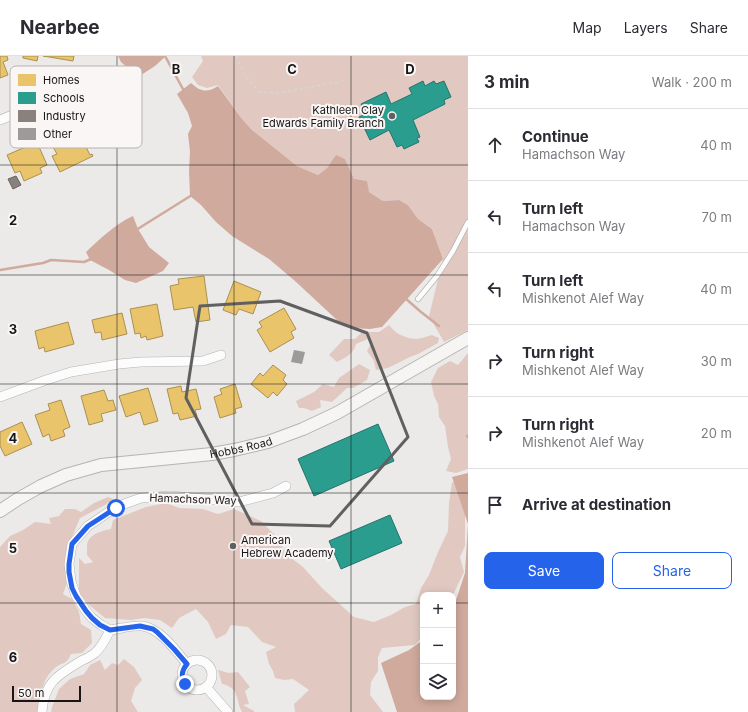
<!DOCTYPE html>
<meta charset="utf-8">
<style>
body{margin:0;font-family:Inter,sans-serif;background:#f7f7f7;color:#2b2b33}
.controls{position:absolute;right:12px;bottom:12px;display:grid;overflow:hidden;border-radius:8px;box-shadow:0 2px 10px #0003}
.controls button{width:36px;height:36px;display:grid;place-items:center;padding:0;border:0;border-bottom:1px solid #e1e1e2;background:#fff;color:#2b2b33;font:20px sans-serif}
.scale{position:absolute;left:12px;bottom:10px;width:69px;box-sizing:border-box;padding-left:4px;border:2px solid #171616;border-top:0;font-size:11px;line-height:14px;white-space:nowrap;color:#171616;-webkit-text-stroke:3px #faf6f5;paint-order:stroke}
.stop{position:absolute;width:12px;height:12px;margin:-9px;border:3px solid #2563eb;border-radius:50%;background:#fff}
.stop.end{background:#2563eb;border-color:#fff;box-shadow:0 1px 4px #0008}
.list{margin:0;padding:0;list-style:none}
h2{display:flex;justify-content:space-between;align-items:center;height:52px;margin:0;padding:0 16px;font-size:17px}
h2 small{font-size:13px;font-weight:400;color:#7c7c81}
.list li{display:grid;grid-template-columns:26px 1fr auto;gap:12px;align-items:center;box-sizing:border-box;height:72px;padding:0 16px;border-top:1px solid #e1e1e2}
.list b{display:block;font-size:15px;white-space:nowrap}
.list p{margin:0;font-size:13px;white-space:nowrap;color:#7c7c81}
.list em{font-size:13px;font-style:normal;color:#7c7c81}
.actions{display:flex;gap:8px;padding:12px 16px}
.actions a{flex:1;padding:9px 0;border:1px solid #2563eb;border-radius:8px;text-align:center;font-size:14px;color:#2563eb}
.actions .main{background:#2563eb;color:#fff}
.icon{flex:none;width:22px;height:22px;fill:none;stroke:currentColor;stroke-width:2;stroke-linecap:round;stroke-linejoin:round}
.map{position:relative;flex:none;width:468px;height:656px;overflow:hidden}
header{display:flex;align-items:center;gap:24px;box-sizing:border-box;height:56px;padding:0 20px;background:#fff;border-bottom:1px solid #e1e1e2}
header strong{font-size:19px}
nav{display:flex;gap:22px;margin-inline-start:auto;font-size:14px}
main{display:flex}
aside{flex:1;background:#fff}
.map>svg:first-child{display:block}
.green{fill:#e1c9c2}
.water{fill:#d0aa9d}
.homes{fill:#e9c46a;stroke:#aa9051}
.schools{fill:#2a9d8f;stroke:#24746b}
.industry{fill:#8a817c;stroke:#68615d}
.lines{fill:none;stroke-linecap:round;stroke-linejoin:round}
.stream{stroke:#d0aa9d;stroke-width:2.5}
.building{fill:#9c9b9a}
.lane-casing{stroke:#b5b4b3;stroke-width:6}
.street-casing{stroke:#b5b4b3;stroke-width:10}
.secondary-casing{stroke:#b5b4b3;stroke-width:14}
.path{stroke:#d7d6d5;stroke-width:1.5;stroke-dasharray:3 3;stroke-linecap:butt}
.lane{stroke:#fcfcfc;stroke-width:4.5}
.street{stroke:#fcfcfc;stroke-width:9}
.secondary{stroke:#f7f5f4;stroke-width:12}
.route{stroke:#2563eb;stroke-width:5}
.marked{fill:none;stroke:#616060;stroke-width:3;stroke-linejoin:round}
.grid{fill:none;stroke:#171616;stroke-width:1;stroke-opacity:0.55}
.poi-dot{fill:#616060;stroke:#faf6f5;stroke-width:1.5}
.labels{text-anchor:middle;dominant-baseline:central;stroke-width:4;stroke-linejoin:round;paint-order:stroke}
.poi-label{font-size:11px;fill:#171616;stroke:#faf6f5;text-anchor:end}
.street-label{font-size:11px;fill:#171616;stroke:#faf6f5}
.key{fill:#faf6f5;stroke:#b6b3b2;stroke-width:1}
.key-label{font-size:11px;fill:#171616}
.grid-label{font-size:13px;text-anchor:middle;font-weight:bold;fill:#171616;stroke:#faf6f5;stroke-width:4;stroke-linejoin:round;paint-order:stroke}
</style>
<header>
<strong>Nearbee</strong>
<nav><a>Map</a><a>Layers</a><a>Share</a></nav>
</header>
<main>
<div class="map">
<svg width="468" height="656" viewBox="0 0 468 656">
<rect width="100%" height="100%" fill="#ebeae9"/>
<g class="green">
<path d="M 201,0 L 468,0 L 468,274 L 444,286 L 429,260 L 443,203 L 432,173 L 418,163 L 408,149 L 399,144 L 383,145 L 369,136 L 354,123 L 345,103 L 336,100 L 327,112 L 318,119 L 297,110 L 252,74 L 242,63 L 218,29 L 207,32 L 198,29 L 192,21 L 203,5 Z"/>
<path d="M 389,269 C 393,274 395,276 401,279 C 414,285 419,283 432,279 L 439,282 L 438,287 L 418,298 L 410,301 L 388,312 L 376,314 L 374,305 L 367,295 L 370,289 L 368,283 L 356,288 C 353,299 346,301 337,306 L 329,299 L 344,283 L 355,283 L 362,276 L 379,276 Z"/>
<path d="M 468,297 L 468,413 L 456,417 L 446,415 L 451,403 L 448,391 L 445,370 L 439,361 L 438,348 L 434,340 L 431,326 L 438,312 L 450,305 L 458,309 Z"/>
<path d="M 359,308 L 370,314 L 367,324 L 353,332 L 347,332 L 332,346 L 320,344 L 321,351 L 312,355 L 304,352 L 299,352 L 296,345 L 314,336 L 323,328 L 334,331 L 339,322 Z"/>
<path d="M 452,426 L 465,431 L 465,490 L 460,501 L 464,516 L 453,539 L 423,539 L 423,580 L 415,589 L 382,592 L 378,601 L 378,615 L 371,626 L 370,639 L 383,656 L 295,656 L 294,648 L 309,634 L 293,623 L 284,624 L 275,622 L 273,615 L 269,608 L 266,596 L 276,591 L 262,586 L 248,571 L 231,569 L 226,578 L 216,583 L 208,566 L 196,553 L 179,562 L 172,572 L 160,564 L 144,562 L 131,564 L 105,562 L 88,548 L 79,536 L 79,502 L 85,508 L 93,506 L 87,499 C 87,496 87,492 87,489 C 89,478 101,475 111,473 L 113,464 L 146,451 L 166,447 L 179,452 L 203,453 L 218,458 L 234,453 L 261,465 L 276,480 L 286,498 L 303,511 L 322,532 L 354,561 L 374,566 L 391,559 L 405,551 L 416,548 L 421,532 L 429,519 L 438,496 L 448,475 L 449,447 Z"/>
<path d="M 108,441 L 113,443 L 105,449 L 80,462 L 66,495 L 67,508 L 65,519 L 67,527 L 63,538 L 72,543 L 79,556 L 81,568 L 91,574 L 92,587 L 82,597 L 71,598 C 66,610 63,605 55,612 C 42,622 40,641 38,656 L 0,656 L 0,491 L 10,480 L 23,474 L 35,466 L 51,468 L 49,462 L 59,460 L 65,453 L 75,453 L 81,456 L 94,447 Z"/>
<path d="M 124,603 L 134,611 L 142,624 L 135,632 L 131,645 L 138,656 L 51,656 L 52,651 L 59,633 L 70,623 L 84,618 L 90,609 L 100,604 L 105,614 L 112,607 L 118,609 Z"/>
<path d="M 218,614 L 229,617 L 238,616 L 250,631 L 245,635 L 249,648 L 243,649 L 254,655 L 254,656 L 242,656 C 235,643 240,632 222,628 Z"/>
</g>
<g class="water">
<path d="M 118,0 L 166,0 L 155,10 L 138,21 L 121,6 Z"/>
<path d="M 191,27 C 201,36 207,37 218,30 L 242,63 L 252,74 L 297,110 L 318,119 L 327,112 L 336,99 L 345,103 L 354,123 L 367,125 L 369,136 L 383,145 L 399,144 L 408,149 L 418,163 L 432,173 L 443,203 L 382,271 L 370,273 L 353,272 L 338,265 L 295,225 L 269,203 L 232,180 L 216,166 L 201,149 L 190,140 L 189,115 L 190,96 L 188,78 L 192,70 L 188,57 L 177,38 Z"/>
<path d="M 133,160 L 138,173 L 149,191 L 169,207 L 163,215 L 136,227 L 125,224 L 109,214 L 90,204 L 86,196 C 100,183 115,168 133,160 Z"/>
<path d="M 468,417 L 468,656 L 397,656 L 381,607 L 409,594 L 423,584 L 423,641 L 453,641 L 453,553 L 465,517 L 468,468 L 452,421 Z"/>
</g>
<g class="homes">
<path d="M 0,0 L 7,0 L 8,4 L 3,6 L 8,19 L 0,22 Z"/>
<path d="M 23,0 L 38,0 L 37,5 L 23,2 Z"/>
<path d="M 43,0 L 74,0 L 73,5 Z"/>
<path d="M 75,69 L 90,99 L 92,98 L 93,100 L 60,116 L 52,100 L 57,98 L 53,91 L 69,83 L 65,75 Z"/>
<path d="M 37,86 L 47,109 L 40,112 L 42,117 L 24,125 L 20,115 L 15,117 L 7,99 Z"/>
<path d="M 204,220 L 210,264 L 196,266 L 193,251 L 174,254 L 170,230 L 179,228 L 178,223 Z"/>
<path d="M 234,225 L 261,236 L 253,258 L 239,253 L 236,259 L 223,254 Z"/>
<path d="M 157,248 L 163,280 L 147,284 L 146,280 L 141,282 L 140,277 L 135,278 L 130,253 Z"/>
<path d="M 284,252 L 296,273 L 291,276 L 294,282 L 270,296 L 257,274 L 262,271 L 259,266 Z"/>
<path d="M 122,257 L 127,278 L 102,284 L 101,276 L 95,277 L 92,264 Z"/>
<path d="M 68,266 L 74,288 L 45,296 L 44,291 L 39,293 L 35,275 Z"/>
<path d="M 273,309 L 286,319 L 283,324 L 287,328 L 277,340 L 273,336 L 268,342 L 251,328 L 260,317 L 263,320 Z"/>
<path d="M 235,328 L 242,351 L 235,353 L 236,357 L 220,362 L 214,341 L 222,338 L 220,333 Z"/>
<path d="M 181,330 L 182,336 L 196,333 L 201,353 L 195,354 L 197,360 L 180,364 L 178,357 L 173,358 L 167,333 Z"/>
<path d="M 148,332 L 158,365 L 144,369 L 140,356 L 126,361 L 119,340 Z"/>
<path d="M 104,334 L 108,345 L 113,344 L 116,354 L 101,358 L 103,365 L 89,369 L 81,340 Z"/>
<path d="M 61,344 L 70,371 L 63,374 L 65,380 L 51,385 L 49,378 L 43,381 L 35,359 L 50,354 L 48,348 Z"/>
<path d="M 22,366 L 32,388 L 5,400 L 0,390 L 0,376 Z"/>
</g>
<g class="schools">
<path d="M 423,25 L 425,30 L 434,25 L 436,28 L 444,25 L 451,41 L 444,44 L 445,48 L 413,64 L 420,81 L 417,82 L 419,86 L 404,93 L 402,89 L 397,91 L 389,74 L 370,84 L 359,61 L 366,58 L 361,48 L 386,36 L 391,48 L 412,38 L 409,32 Z"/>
<path d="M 378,368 L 394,405 L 314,440 L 298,403 Z"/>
<path d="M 390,459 L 402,487 L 341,513 L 329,485 Z"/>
</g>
<path class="industry" d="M 16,120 L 21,129 L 13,133 L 8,123 Z"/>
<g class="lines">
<g class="stream">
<path d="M 165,0 L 184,35"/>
<path d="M 136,174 L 192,139"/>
<path d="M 0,214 L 43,207 L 51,204 L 84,206 L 91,203"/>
<path d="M 405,242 L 421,256 L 439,270"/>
<path d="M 467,380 L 468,381"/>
</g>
</g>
<path class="building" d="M 294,294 L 305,296 L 302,308 L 291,306 Z"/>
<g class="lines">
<defs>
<path id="lane" d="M 418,243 L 437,220 L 453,195 L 468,166"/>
<g id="street">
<path d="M 0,64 L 32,51"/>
<path d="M 0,341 L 46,324 L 71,316 L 119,308 L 141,306 L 203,305 L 221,299"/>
<path d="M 110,574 L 101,569 L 92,562 L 86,555 L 76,540 L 71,525 L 69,508 L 72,488 L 88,470 L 116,451 L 141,442 L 170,440 L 239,446 L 273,437 L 286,430"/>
<path d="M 110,574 C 119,573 133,569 142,570 C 160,572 176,595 187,608"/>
<circle cx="197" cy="619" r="15"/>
<path d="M 206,631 L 228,656"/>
<path d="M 42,656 C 44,626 58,619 81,605 C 86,603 91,600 95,597 C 102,591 106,582 110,574"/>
</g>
<g id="secondary">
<path id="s1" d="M 0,455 L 18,443 L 41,430 L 66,419 L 101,409 L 212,398 L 234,394 L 268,386 L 303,373 L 337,357 L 468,282"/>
</g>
</defs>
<use href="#lane" class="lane-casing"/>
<use href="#street" class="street-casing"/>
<use href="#secondary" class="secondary-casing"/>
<path class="path" d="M 236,0 L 245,20 L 260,36 L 279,37 L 343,25"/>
<use href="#lane" class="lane"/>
<use href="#street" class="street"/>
<use href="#secondary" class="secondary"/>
</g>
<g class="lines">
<path class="route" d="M 116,452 L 88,470 L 72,488 L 69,508 L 69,516 L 72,532 L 76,540 L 86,555 L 92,562 L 100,569 L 110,574 L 140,570 L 153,573 L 157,576 L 174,593 L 187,608 C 181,615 181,621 185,628"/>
</g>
<path class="marked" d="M 280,245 L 367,277 L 408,381 L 330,470 L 252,468 L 186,342 L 200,250 Z"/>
<path class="grid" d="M 117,0 L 117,656M 234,0 L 234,656M 351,0 L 351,656M 0,109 L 468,109M 0,219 L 468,219M 0,328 L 468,328M 0,437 L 468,437M 0,547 L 423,547M 453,547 L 468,547"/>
<g class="poi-dot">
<circle cx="392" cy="60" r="4"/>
<circle cx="233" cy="490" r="4"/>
</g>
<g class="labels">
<g class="poi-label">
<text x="384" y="54">Kathleen Clay<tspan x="384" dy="13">Edwards Family Branch</tspan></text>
<text x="241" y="484" text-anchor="start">American<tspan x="241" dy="13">Hebrew Academy</tspan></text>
</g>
<g class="street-label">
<text stroke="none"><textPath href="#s1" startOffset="253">Hobbs Road</textPath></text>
<text transform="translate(193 443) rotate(2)">Hamachson Way</text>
</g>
</g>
<rect x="10" y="10" width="132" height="82" rx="6" class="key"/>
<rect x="18" y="18" width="18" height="12" fill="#e9c46a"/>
<rect x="18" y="36" width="18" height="12" fill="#2a9d8f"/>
<rect x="18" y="54" width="18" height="12" fill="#8a817c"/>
<rect x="18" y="72" width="18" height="12" fill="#9c9b9a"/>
<g class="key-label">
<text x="43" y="28">Homes</text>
<text x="43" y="46">Schools</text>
<text x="43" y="64">Industry</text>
<text x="43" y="82">Other</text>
</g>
<g class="grid-label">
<text x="176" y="18">B</text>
<text x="292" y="18">C</text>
<text x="410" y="18">D</text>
<text x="13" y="169">2</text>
<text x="13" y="278">3</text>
<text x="13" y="387">4</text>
<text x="13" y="497">5</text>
<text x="13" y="606">6</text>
</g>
</svg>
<div class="controls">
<button>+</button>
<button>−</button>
<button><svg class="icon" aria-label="layers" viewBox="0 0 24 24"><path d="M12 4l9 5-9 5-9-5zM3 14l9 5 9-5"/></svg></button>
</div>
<div class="scale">50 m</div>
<div class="stop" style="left:116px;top:452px"></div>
<div class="stop end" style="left:185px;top:628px"></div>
</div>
<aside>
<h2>3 min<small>Walk · 200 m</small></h2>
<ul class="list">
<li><svg class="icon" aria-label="ahead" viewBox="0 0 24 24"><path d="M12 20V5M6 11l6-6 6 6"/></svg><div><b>Continue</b><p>Hamachson Way</p></div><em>40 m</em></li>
<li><svg class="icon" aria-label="left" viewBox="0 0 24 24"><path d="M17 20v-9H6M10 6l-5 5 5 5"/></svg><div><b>Turn left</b><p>Hamachson Way</p></div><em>70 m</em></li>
<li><svg class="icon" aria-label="left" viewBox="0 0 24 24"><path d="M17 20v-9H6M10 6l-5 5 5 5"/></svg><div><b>Turn left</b><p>Mishkenot Alef Way</p></div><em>40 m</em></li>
<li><svg class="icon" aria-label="right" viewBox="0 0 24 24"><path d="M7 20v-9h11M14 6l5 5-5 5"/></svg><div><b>Turn right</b><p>Mishkenot Alef Way</p></div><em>30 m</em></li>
<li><svg class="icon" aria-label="right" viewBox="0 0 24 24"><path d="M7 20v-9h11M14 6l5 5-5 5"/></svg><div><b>Turn right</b><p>Mishkenot Alef Way</p></div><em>20 m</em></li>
<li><svg class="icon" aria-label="arrive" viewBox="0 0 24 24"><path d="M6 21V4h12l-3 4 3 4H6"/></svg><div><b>Arrive at destination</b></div></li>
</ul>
<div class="actions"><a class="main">Save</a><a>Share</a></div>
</aside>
</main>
